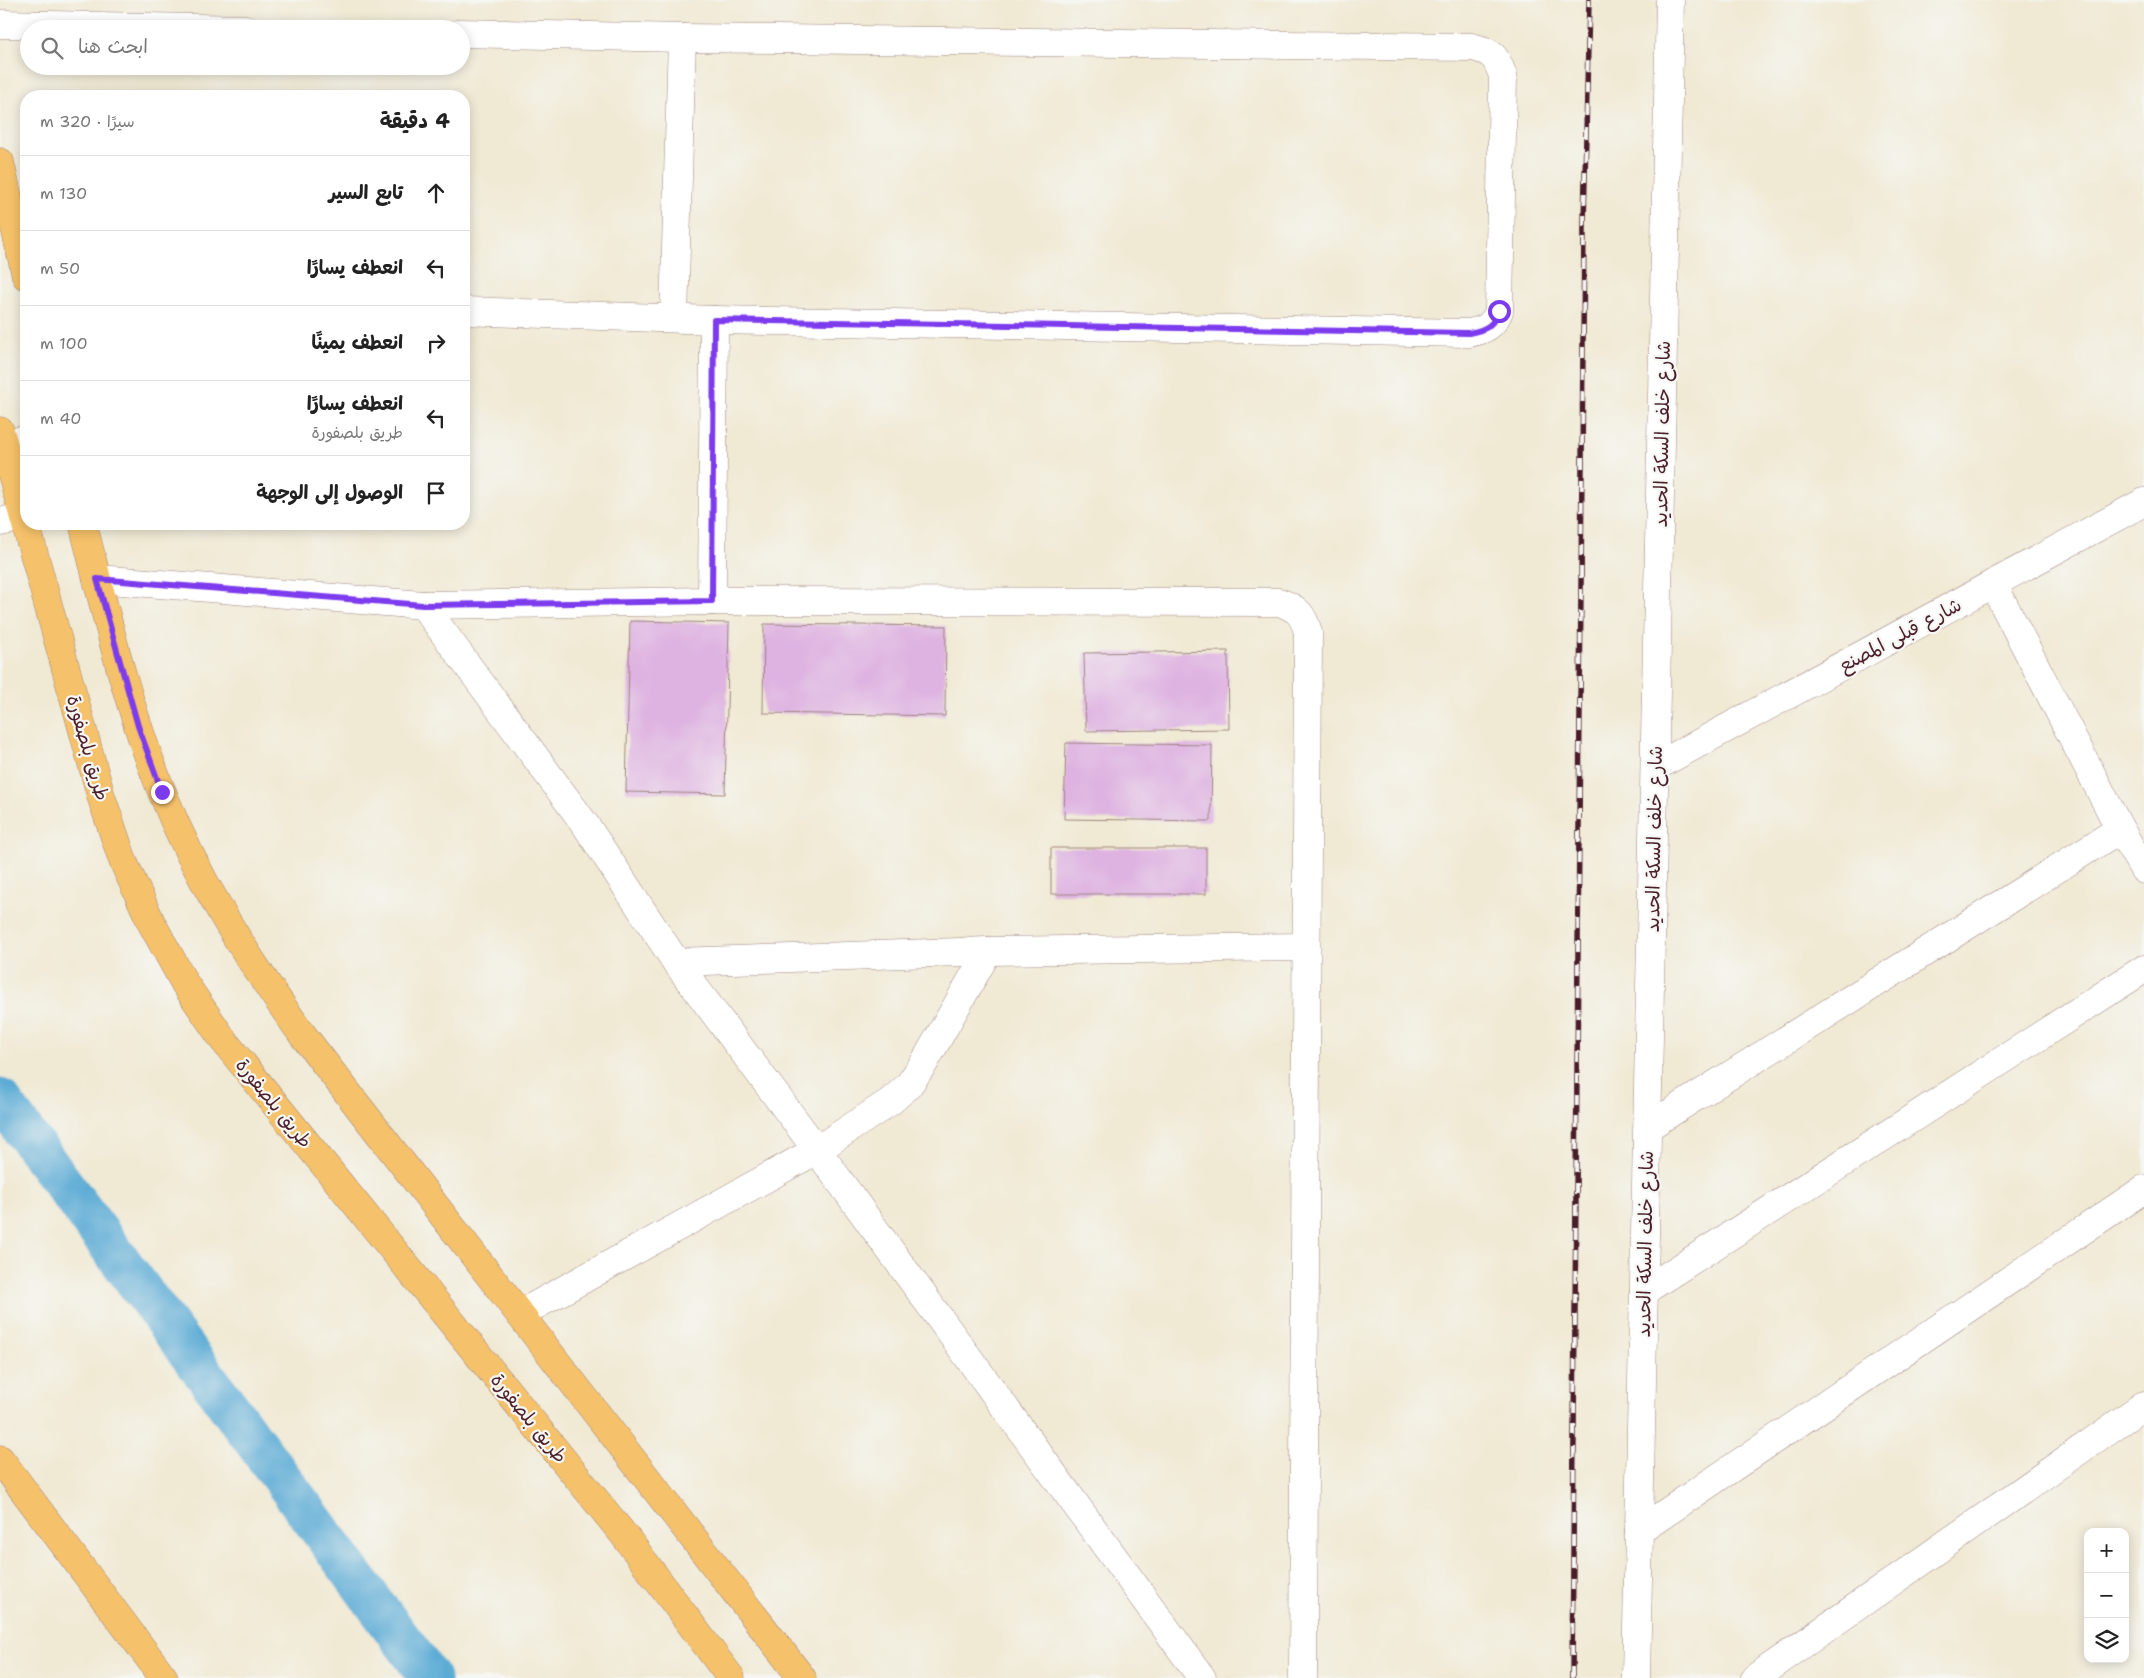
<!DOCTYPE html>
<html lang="ar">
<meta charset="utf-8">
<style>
body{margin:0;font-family:"Shantell Sans","Playpen Sans Arabic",sans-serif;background:#f2f2f2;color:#222;direction:rtl}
.controls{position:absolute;right:15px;bottom:15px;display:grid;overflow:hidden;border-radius:10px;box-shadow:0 2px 12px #0003}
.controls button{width:45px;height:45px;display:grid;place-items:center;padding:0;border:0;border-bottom:1px solid #e0e0e0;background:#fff;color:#222;font:25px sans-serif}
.stop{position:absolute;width:15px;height:15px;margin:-11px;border:4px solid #7c3aed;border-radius:50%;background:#fff}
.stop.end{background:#7c3aed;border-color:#fff;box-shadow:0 1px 5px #0008}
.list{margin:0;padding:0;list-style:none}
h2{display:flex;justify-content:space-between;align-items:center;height:65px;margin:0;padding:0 20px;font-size:21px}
h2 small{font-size:16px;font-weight:400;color:#767676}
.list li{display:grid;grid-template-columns:32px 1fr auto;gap:15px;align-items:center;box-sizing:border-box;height:75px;padding:0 20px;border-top:1px solid #e0e0e0}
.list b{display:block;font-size:19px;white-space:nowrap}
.list p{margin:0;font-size:16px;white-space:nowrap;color:#767676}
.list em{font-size:16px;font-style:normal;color:#767676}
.icon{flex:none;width:28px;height:28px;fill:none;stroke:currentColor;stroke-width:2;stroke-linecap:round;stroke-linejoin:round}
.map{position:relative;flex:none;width:2144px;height:1678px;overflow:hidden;direction:ltr}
.search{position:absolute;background:#fff;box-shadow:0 2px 12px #0003;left:20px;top:20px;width:450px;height:55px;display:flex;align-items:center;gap:12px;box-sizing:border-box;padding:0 18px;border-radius:28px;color:#767676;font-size:19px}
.panel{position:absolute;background:#fff;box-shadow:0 2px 12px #0003;left:20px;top:90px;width:450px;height:440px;border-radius:20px;direction:rtl}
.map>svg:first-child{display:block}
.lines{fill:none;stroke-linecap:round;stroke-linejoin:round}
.canal{stroke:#5cabd5;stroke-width:41}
.building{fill:#deb3e1}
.minor-casing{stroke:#9d847f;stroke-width:29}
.tertiary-casing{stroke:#9d847f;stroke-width:29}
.primary-casing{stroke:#9d847f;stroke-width:29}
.minor{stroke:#fff;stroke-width:28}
.tertiary{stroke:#fff;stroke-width:28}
.primary{stroke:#f5c16b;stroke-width:28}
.rail-casing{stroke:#4a1f2b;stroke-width:5.5}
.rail{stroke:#f6f6f2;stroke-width:4;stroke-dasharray:11;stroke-linecap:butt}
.route{stroke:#7c3aed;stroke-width:6}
.labels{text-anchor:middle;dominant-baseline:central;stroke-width:4.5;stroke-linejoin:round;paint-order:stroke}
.street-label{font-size:19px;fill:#4a1f2b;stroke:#f6f6f2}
</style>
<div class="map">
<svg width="2144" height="1678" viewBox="0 0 2144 1678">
<rect width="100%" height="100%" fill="#f6f6f2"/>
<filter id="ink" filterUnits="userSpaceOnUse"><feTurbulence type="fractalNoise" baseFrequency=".02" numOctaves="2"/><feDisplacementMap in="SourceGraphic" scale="10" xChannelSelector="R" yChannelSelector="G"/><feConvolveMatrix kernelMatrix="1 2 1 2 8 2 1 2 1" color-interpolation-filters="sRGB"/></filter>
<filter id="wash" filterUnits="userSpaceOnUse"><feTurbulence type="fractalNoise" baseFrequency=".0096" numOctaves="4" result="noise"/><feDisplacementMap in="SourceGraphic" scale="20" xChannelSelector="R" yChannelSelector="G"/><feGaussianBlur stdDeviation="1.12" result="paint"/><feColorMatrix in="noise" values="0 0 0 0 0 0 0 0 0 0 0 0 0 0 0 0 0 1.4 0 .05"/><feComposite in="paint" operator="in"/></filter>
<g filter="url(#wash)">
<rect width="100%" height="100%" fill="#f0e9d3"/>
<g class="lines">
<path class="canal" d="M 0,1099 L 430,1678"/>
</g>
<g id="blocks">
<g class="building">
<path d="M 630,621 L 729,623 L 725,794 L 626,792 Z"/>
<path d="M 764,624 L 946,626 L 945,716 L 763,713 Z"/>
<path d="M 1228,651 L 1229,729 L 1086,731 L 1084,653 Z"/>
<path d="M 1066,743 L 1212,745 L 1211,821 L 1064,819 Z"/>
<rect x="1051" y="848" width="155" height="46"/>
</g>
</g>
</g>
<g filter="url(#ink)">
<use href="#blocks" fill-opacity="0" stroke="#9d847f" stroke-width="1"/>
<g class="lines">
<defs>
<g id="minor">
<path d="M 0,24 L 245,29"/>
<path d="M 461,33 L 682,38 L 1472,47 C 1493,52 1496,56 1503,76 L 1499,311 C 1493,326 1485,330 1469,333 L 714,320 L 464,311"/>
<path d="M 674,318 L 682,38"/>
<path d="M 97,579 L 423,605 L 712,601 L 1279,602 C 1297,608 1303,614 1308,632 L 1303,1678"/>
<path d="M 1993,584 L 2120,829 L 2144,870"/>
<path d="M 712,601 L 714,320"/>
<path d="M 423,605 L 587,827 L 676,962 L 817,1150 L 1202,1678"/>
<path d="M 1655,767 L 2144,502"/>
<path d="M 676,962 L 988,951 L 1305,947"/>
<path d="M 1648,1127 L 2120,829"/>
<path d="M 1644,1291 L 2144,969"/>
<path d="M 520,1314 L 817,1150 L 891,1101 L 908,1086 L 924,1063 L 988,951"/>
<path d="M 1639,1531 L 2144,1189"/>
<path d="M 1636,1678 L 1670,0"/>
<path d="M 1755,1678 L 2144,1405"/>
</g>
<g id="tertiary">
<path d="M 0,446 L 26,439"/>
<path d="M 0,522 L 26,516"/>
</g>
<g id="primary">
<path d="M 0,162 L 26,276"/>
<path d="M 0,431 L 101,796 L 123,861 L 152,924 L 185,984 L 224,1041 L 624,1535 L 731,1678"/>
<path d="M 83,524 C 106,614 127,706 162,792 C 197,880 247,958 302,1034 L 802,1678"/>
<path d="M 0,1459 L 164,1678"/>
</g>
</defs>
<use href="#minor" class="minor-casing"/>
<use href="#tertiary" class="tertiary-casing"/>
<use href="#primary" class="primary-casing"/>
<use href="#minor" class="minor"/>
<use href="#tertiary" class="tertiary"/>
<use href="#primary" class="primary"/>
<defs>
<path id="rail" d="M 1572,1678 L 1584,224 L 1589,0"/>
</defs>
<use href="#rail" class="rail-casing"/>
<use href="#rail" class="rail"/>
</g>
</g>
<g class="lines" filter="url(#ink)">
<path class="route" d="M 162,792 L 138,726 L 97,579 L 423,605 L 712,601 L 714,320 L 1469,333 C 1485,330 1493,326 1499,311"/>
</g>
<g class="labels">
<g class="street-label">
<text transform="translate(1662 434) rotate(-89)">شارع خلف السكة الحديد</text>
<text transform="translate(1900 635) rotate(-28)">شارع قبلى المصنع</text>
<text transform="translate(88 748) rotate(74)">طريق بلصفورة</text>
<text transform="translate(1654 839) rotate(-89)">شارع خلف السكة الحديد</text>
<text transform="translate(274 1103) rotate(51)">طريق بلصفورة</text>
<text transform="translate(1645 1244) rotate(-89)">شارع خلف السكة الحديد</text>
<text transform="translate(529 1418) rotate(51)">طريق بلصفورة</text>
</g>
</g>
</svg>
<div class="controls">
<button>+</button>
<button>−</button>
<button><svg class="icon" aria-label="layers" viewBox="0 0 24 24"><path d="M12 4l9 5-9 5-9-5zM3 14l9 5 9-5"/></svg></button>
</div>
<div class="stop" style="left:1499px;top:311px"></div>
<div class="stop end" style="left:162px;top:792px"></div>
<div class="search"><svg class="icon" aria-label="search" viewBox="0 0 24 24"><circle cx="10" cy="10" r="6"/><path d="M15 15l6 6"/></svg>ابحث هنا</div>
<section class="panel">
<h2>4 دقيقة<small>سيرًا · 320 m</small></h2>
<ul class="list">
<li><svg class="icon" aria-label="ahead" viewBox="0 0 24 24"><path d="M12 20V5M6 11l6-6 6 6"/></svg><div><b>تابع السير</b></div><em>130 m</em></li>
<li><svg class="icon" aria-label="left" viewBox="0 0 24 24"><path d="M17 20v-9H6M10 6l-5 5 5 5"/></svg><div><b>انعطف يسارًا</b></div><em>50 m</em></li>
<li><svg class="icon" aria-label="right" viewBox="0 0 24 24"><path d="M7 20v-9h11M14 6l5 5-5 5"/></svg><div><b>انعطف يمينًا</b></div><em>100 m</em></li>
<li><svg class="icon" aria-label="left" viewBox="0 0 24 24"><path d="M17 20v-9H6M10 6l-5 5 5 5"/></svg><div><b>انعطف يسارًا</b><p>طريق بلصفورة</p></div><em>40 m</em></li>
<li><svg class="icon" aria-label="arrive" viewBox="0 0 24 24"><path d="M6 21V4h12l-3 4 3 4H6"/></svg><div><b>الوصول إلى الوجهة</b></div></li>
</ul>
</section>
</div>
